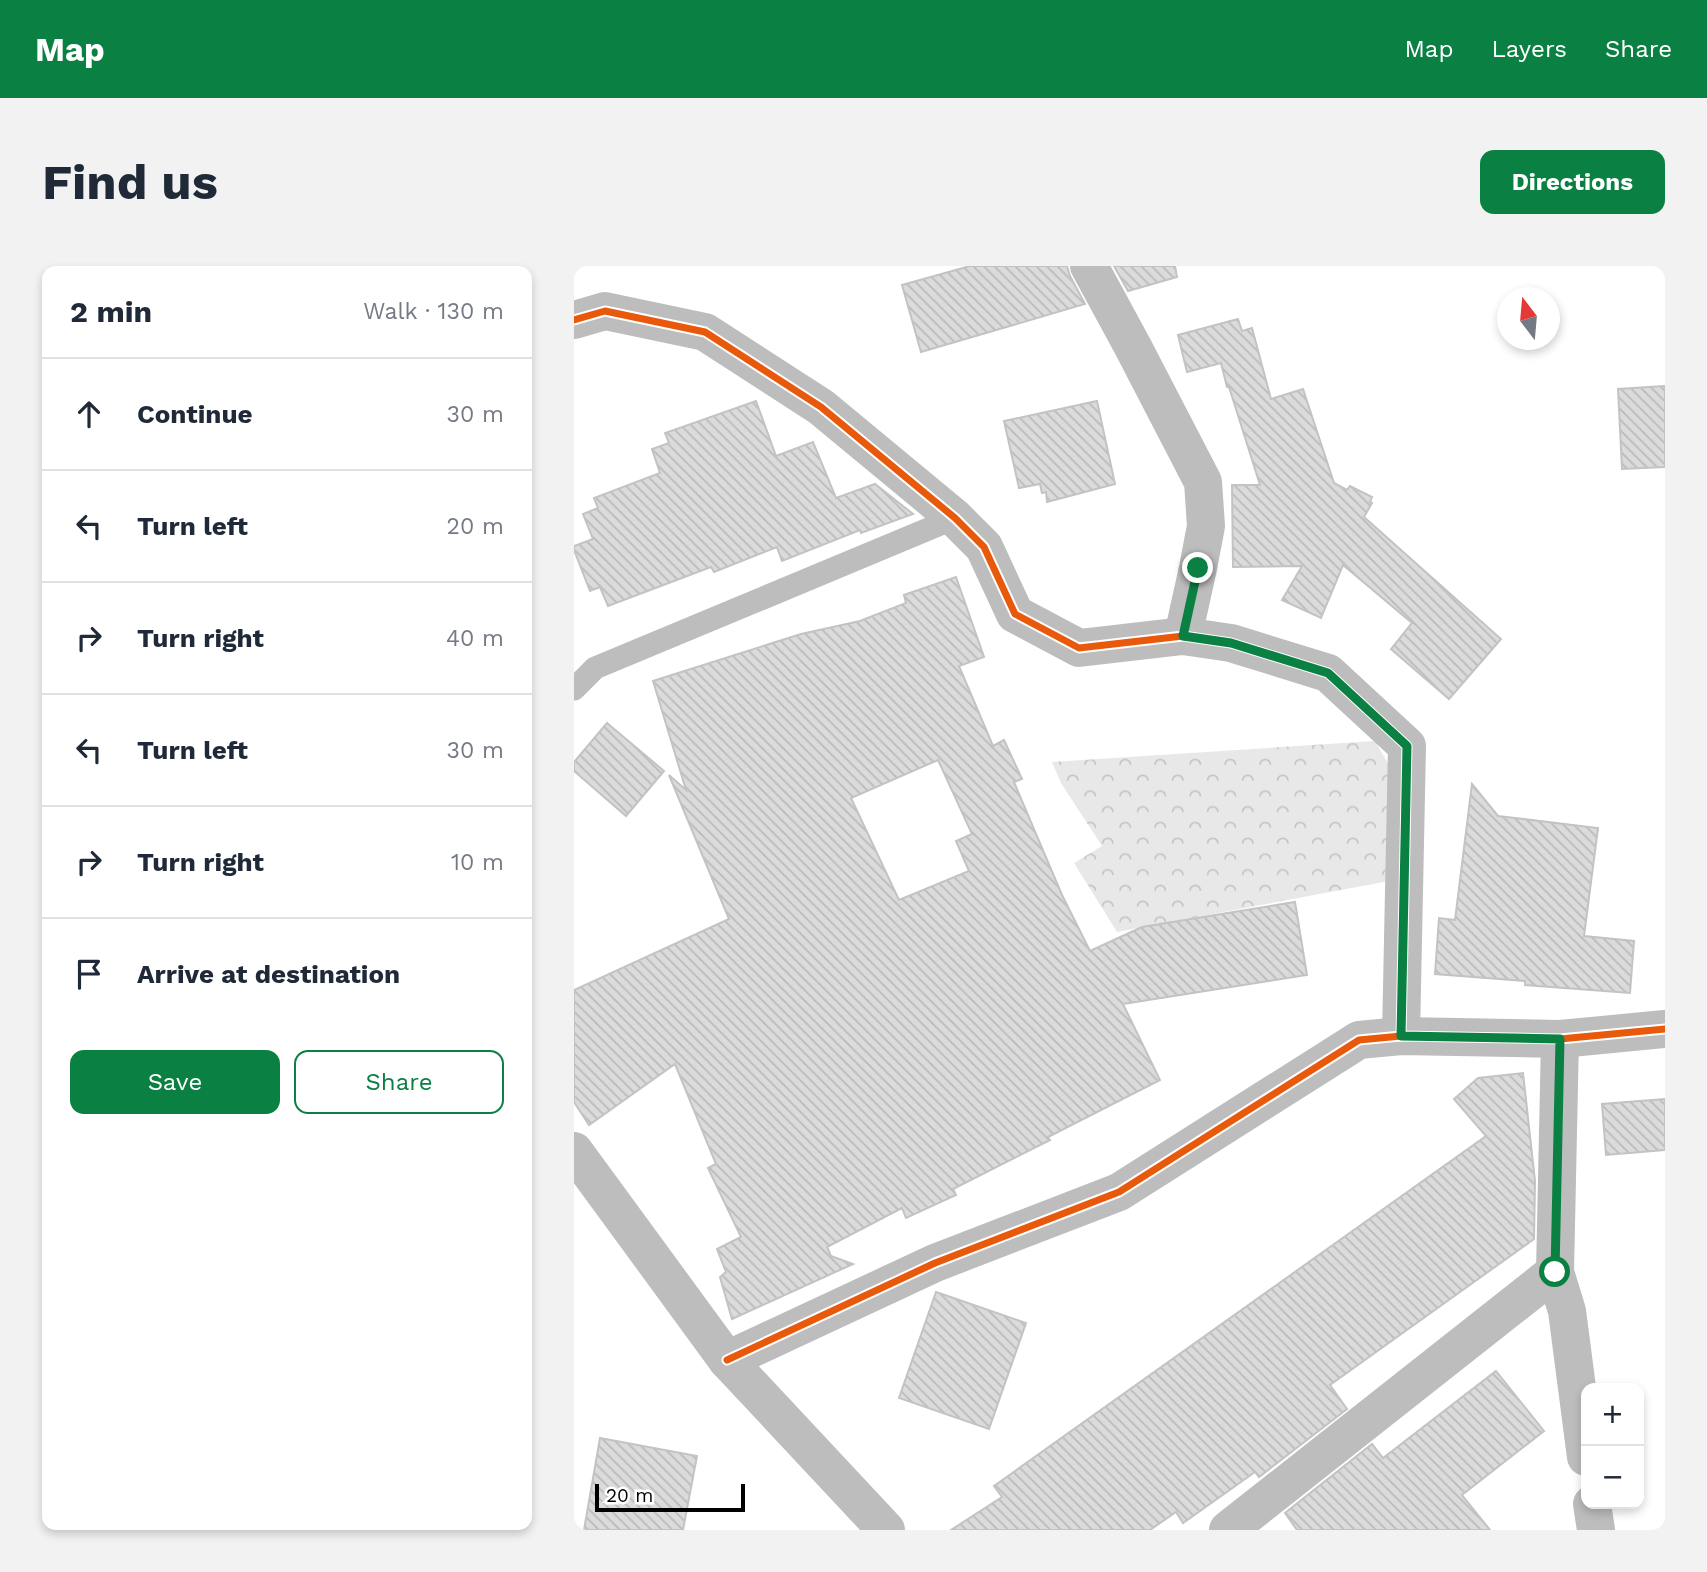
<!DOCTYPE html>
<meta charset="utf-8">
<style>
body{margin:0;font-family:"Work Sans",sans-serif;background:#f2f2f3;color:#1f2937}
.controls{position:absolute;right:21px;bottom:21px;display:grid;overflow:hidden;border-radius:14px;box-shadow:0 4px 10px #0003}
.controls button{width:63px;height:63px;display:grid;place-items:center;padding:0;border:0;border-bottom:2px solid #e0e1e3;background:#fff;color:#1f2937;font:35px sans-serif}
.compass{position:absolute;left:923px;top:21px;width:63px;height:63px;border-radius:50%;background:#fff;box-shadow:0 4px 10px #0003;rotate:344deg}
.scale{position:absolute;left:21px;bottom:18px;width:150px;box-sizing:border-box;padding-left:7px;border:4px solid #000;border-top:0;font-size:19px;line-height:24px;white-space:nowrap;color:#000;-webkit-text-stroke:5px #fff;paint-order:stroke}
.stop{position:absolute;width:21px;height:21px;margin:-16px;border:5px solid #0b8043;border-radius:50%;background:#fff}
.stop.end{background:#0b8043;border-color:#fff;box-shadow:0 2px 7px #0008}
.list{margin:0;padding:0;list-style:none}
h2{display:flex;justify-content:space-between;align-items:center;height:91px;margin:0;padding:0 28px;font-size:30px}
h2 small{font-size:23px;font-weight:400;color:#747a83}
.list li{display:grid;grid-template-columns:46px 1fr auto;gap:21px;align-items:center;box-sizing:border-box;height:112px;padding:0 28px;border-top:2px solid #e0e1e3}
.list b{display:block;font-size:26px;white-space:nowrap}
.list em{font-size:23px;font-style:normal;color:#747a83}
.actions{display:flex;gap:14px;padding:21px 28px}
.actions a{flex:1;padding:16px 0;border:2px solid #0b8043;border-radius:14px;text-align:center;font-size:24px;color:#0b8043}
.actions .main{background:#0b8043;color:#fff}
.icon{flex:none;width:38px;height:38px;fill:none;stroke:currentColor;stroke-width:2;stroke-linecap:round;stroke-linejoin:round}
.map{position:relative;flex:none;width:1091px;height:1264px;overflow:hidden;border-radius:14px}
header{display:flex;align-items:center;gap:42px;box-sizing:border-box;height:98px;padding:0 35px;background:#0b8043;color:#fff}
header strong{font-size:33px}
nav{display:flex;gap:38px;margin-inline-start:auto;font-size:24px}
.intro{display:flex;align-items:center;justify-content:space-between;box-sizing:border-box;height:168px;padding:0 42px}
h1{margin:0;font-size:49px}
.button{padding:18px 32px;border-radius:14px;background:#0b8043;color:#fff;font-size:24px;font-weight:700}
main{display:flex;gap:42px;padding:0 42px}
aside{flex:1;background:#fff;border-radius:14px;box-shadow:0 4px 10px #0003}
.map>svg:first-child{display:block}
.park{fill:url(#park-crowns)}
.building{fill:url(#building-back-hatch);stroke:#c3c3c3;stroke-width:2;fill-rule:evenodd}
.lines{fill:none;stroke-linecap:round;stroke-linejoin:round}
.service{stroke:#bdbdbd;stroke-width:23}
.minor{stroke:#bdbdbd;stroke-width:38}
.cycleway-casing{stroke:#fff;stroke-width:11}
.cycleway{stroke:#e8590c;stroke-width:7}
.route{stroke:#0b8043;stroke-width:9}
</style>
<header>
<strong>Map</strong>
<nav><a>Map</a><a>Layers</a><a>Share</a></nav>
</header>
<div class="intro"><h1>Find us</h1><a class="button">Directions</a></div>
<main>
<aside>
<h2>2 min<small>Walk · 130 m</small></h2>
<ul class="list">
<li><svg class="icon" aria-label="ahead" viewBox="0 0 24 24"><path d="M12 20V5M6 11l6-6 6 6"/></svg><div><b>Continue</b></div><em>30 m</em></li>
<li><svg class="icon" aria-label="left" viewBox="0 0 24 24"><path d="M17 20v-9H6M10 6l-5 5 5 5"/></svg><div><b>Turn left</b></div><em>20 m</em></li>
<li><svg class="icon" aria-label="right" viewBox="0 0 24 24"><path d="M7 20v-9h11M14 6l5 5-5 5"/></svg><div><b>Turn right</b></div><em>40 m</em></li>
<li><svg class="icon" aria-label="left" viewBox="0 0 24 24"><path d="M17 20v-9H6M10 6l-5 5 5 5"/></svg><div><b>Turn left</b></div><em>30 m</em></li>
<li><svg class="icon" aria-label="right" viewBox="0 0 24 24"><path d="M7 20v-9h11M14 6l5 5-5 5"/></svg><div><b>Turn right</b></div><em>10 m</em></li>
<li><svg class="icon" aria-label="arrive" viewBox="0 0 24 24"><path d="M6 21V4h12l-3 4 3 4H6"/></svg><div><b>Arrive at destination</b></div></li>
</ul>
<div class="actions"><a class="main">Save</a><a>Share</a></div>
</aside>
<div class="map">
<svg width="1091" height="1264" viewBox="0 0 1091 1264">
<defs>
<pattern id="park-crowns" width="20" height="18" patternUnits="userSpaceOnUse" patternTransform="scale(1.75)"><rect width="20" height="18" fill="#e8e8e8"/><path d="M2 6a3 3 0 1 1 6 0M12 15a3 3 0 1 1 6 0" fill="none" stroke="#c5c5c5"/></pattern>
<pattern id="building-back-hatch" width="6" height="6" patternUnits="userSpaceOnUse" patternTransform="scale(1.75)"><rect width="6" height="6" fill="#dbdbdb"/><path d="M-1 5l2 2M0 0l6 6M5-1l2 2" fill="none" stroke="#bababa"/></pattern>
</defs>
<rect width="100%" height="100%" fill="#fff"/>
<path class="park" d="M 801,475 L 816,501 L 815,615 L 543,666 L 500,597 L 528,580 L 487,517 L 478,496 Z"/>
<g class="building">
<path d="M 396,0 L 493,0 L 496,10 L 511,38 L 347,86 L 328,19 Z"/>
<path d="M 540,0 L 601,0 L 603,11 L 554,25 Z"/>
<path d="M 664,53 L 668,65 L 678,62 L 697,133 L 729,123 L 760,217 L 773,224 L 776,220 L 798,231 L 796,236 L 798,237 L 790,251 L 927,373 L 875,433 L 817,383 L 838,357 L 769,299 L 747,352 L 708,334 L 728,300 L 659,301 L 658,219 L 686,219 L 655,121 L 653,121 L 647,97 L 613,106 L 604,69 Z"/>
<path d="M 1091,120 L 1091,201 L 1048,203 L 1044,123 Z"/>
<path d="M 182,135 L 202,190 L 239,176 L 262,232 L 301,218 L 339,248 L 287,267 L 286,264 L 208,295 L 203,281 L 140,306 L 137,301 L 34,340 L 26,321 L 16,325 L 0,284 L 0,280 L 19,273 L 9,248 L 24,242 L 20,232 L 86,207 L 78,183 L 95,177 L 91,167 Z"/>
<path d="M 523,135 L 541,218 L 473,236 L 472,226 L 468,227 L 466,218 L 445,222 L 430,155 Z"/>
<path d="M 382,311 L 410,391 L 385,400 L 419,480 L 430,474 L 448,513 L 440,516 L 488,629 L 516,685 L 568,661 L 721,636 L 733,709 L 549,738 L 586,814 L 474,871 L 476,874 L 379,923 L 382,929 L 332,952 L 328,942 L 253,981 L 257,990 L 279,998 L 158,1053 L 146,1011 L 152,1006 L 143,983 L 167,971 L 134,902 L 142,898 L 101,798 L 15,859 L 0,836 L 0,724 L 155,653 L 95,509 L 112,524 L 79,415 L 227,368 L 286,355 L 332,337 L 330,329 ZM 364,494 L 398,568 L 382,575 L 395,605 L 325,634 L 277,532 Z"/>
<path d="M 33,457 L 90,505 L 52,550 L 0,505 L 0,496 Z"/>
<path d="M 898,518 L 924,550 L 1024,562 L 1010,670 L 1060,675 L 1056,727 L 951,719 L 951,715 L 861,708 L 865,652 L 881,654 Z"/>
<path d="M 949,807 L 961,915 L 960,973 L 756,1119 L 773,1143 L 685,1211 L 681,1206 L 609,1257 L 602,1246 L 576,1264 L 377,1264 L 428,1231 L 420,1220 L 912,870 L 880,833 L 904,812 Z"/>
<path d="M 1091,833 L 1091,884 L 1032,889 L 1028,838 Z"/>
<path d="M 362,1026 L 452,1057 L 415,1163 L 325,1132 Z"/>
<path d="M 922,1105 L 970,1165 L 888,1229 L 916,1264 L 723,1264 L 711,1247 L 798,1178 L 809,1192 Z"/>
<path d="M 26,1172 L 123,1190 L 109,1264 L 10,1264 Z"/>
</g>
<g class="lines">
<path class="service" d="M 0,423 L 21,402 L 381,252"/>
<g class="minor">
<path d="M 515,0 L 559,81 L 629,216 L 632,260 L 624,302 L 609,370"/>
<path d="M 0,54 L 31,45 L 131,66 L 247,141 L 381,252 L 410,281 L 441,348 L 505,382 L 609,370 L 657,377 L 754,407 L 833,480 L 827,770"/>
<path d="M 986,773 L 981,1006 L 993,1045 L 1012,1191"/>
<path d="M 0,885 L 153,1094 L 312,1264"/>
<path d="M 153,1094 L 361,997 L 545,926 L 785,774 L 827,770 L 986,773 L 1091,763"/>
<path d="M 1018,1238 L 1022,1264"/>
<path d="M 654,1264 L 981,1006"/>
</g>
<defs>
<g id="cycleway">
<path d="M 0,54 L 31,45 L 131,66 L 247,141 L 381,252 L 410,281 L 441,348 L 505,382 L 609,370 L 657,377 L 754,407 L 833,480 L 827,770"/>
<path d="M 153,1094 L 361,997 L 545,926 L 785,774 L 827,770 L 986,773 L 1091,763"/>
</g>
</defs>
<use href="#cycleway" class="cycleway-casing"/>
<use href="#cycleway" class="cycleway"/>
</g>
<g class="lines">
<path class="route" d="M 624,302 L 609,370 L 657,377 L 754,407 L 833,480 L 827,770 L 986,773 L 981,1006"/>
</g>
</svg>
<div class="controls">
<button>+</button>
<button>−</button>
</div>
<svg class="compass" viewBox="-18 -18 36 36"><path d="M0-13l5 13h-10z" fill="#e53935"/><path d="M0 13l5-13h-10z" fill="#747a83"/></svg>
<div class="scale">20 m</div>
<div class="stop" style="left:981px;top:1006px"></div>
<div class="stop end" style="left:624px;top:302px"></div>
</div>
</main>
